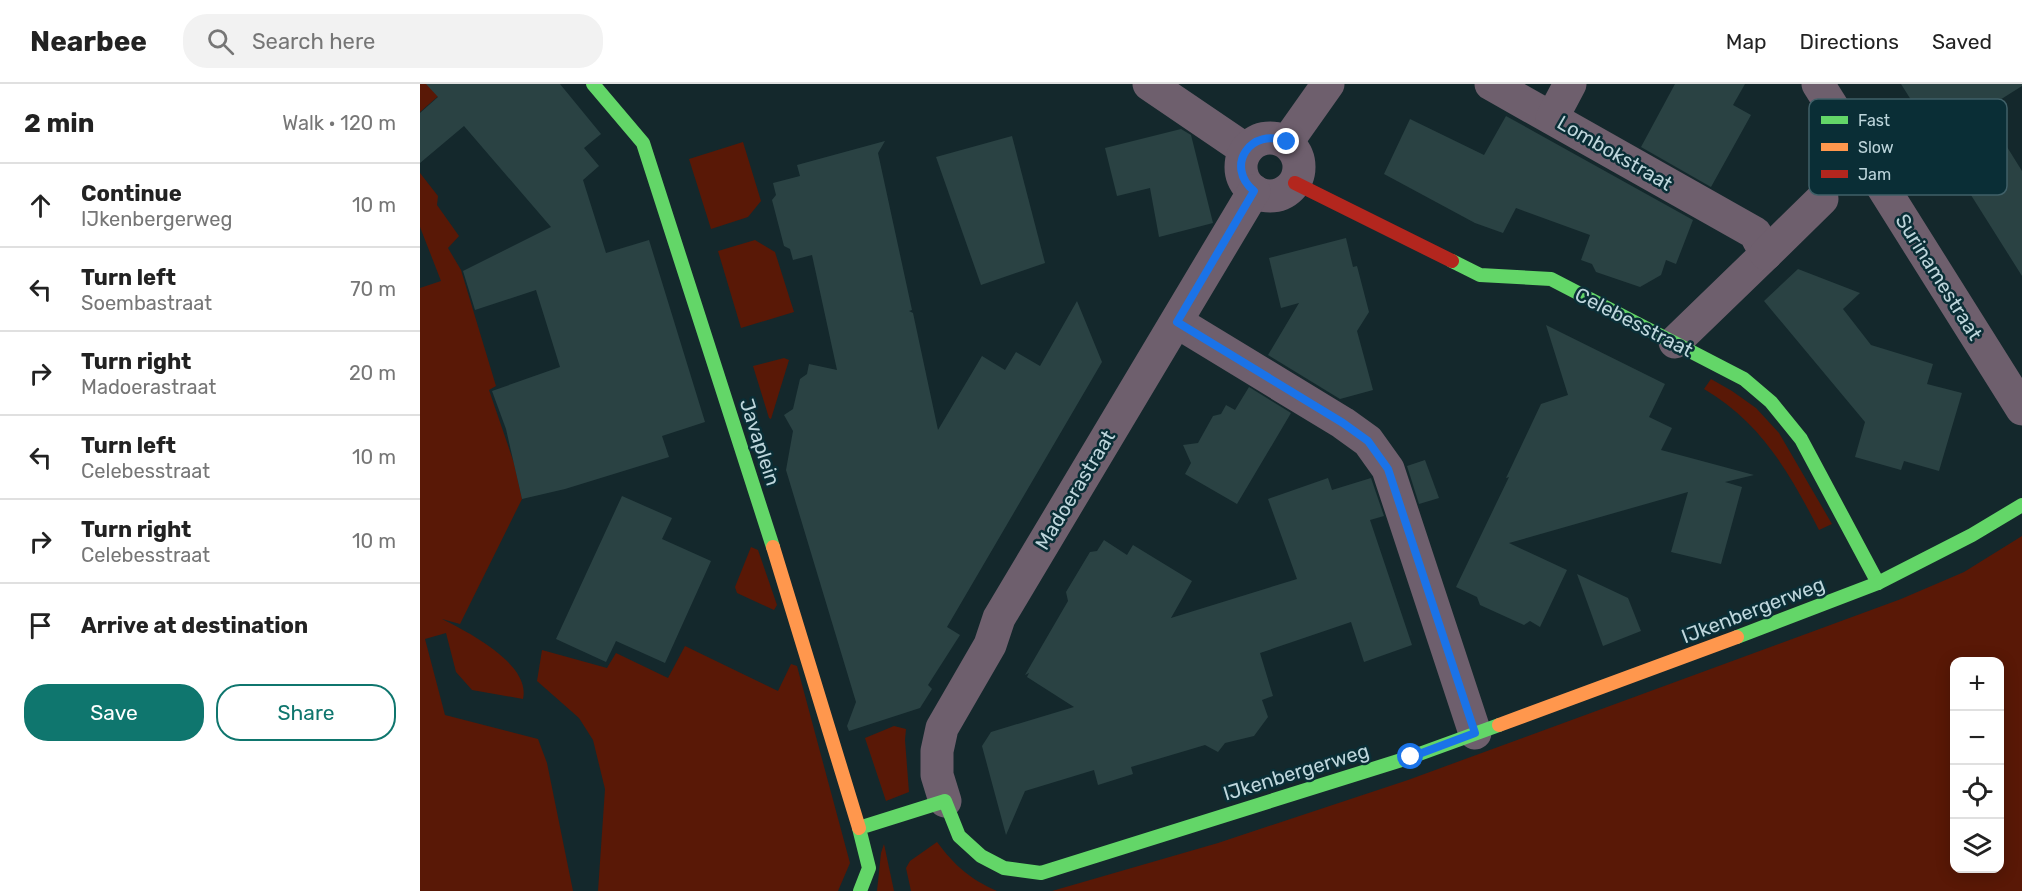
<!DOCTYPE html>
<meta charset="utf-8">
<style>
body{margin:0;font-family:Rubik,sans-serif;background:#f2f2f2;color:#222}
.controls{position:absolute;right:18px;bottom:18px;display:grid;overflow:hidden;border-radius:12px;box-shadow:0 3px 15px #0003}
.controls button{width:54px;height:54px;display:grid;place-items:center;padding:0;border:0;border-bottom:2px solid #e0e0e0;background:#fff;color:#222;font:30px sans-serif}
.stop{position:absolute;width:18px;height:18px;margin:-14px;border:4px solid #1a73e8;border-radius:50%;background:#fff}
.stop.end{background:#1a73e8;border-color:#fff;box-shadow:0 2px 6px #0008}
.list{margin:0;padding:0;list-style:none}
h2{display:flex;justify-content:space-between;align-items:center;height:78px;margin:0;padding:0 24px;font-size:26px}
h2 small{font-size:20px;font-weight:400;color:#767676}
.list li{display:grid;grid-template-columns:39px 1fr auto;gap:18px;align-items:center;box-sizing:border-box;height:84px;padding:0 24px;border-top:2px solid #e0e0e0}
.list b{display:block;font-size:22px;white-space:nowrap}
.list p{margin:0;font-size:20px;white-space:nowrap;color:#767676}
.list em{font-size:20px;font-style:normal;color:#767676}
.actions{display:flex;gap:12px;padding:18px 24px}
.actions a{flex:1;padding:14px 0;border:2px solid #0f766e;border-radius:24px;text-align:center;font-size:21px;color:#0f766e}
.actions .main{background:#0f766e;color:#fff}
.icon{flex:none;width:33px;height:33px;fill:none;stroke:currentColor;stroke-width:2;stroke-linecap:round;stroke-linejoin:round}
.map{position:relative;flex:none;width:1602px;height:807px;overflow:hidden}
header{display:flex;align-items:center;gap:36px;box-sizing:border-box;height:84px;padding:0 30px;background:#fff;border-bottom:2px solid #e0e0e0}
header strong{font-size:28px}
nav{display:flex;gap:33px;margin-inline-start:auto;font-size:21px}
.search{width:420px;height:54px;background:#f2f2f2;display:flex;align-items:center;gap:15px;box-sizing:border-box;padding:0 21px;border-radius:24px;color:#767676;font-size:22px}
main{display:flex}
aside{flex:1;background:#fff}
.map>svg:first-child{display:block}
.green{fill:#591806;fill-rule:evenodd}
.building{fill:#2a4243}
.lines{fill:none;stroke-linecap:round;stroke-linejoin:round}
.street{stroke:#6e5f6d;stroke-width:33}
.fast{stroke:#63d668;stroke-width:14}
.slow{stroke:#ff974d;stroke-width:14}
.jam{stroke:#b3261e;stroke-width:14}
.route{stroke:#1a73e8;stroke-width:8}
.labels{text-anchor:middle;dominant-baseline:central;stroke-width:5;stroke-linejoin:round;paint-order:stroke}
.street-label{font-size:20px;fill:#bed6dc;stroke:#0a2e36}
.key{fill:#0a2e36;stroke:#406068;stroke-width:1.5}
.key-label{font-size:16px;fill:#bed6dc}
</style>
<header>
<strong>Nearbee</strong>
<div class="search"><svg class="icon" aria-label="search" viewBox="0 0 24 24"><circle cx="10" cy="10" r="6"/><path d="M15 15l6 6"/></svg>Search here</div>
<nav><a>Map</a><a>Directions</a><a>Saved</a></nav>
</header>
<main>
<aside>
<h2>2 min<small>Walk · 120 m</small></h2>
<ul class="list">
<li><svg class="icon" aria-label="ahead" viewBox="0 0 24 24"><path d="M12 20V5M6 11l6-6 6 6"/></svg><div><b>Continue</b><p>IJkenbergerweg</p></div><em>10 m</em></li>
<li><svg class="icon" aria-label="left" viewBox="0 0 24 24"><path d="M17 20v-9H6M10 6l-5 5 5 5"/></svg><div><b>Turn left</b><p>Soembastraat</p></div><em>70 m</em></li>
<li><svg class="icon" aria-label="right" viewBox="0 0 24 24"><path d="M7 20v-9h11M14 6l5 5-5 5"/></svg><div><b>Turn right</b><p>Madoerastraat</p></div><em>20 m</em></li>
<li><svg class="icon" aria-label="left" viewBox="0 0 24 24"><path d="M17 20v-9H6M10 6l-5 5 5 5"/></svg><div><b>Turn left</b><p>Celebesstraat</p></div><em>10 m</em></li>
<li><svg class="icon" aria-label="right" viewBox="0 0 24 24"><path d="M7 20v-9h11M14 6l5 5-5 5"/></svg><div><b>Turn right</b><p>Celebesstraat</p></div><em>10 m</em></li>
<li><svg class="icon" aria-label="arrive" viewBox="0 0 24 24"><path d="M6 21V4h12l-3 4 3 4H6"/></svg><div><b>Arrive at destination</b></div></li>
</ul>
<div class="actions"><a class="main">Save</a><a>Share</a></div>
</aside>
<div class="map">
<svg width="1602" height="807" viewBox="0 0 1602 807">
<rect width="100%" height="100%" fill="#14282c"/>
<g class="green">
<path d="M 0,0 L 32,0 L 0,28 Z"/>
<path d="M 323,58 L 341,117 L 328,133 L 291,145 L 269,75 Z"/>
<path d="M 0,89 L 18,112 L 17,121 L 39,152 L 28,164 L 41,186 L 76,302 L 69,306 L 94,379 L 102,415 L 40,540 L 22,535 C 48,548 111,580 103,615 L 52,606 L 36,588 L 26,549 L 5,555 L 25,631 L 118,655 L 127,679 L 153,807 L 0,807 L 0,204 L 21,197 L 0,143 Z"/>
<path d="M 335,156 L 355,168 L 374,228 L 321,244 L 298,167 Z"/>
<path d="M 364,274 L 369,276 L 351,335 L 349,334 L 333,282 Z"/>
<path d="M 1291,295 L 1312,307 L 1336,324 L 1359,349 L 1412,440 L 1399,446 C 1370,390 1341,338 1284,305 Z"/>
<path d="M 1602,452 L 1602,807 L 632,807 L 798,759 L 988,696 L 1481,515 L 1544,488 ZM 1534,578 L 1580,578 L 1580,784 L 1534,784 Z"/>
<path d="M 331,463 L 338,466 L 357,521 L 354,526 L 317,509 L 315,503 Z"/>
<path d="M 265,562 L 358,607 L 371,580 L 377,582 L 430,779 L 418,807 L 178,807 L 185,705 L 173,656 L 159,634 L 117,597 L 122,566 L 187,584 L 196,569 L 248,594 Z"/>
<path d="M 474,642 L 486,645 L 485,656 L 489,708 L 466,717 L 445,654 Z"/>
<path d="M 517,758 C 535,782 550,795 577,807 L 491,807 L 486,784 L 490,777 Z"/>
<path d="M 464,760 L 474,807 L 457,807 L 461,769 Z"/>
</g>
<g class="building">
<path d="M 6,0 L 140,0 L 181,50 L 164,64 L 179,82 L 163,96 L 186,169 L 229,156 L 285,338 L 242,352 L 249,373 L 145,405 L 102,415 L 86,345 L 72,307 L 140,283 L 116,206 L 55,226 L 43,187 L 131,143 L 44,42 L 0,79 L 0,29 L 18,13 Z"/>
<path d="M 1255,0 L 1325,0 L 1313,21 L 1331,31 L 1291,103 L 1221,63 Z"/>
<path d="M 1481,0 L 1602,0 L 1602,2 L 1564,26 L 1602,87 L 1602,192 Z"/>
<path d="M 1086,32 L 1273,136 L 1256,180 L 1246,176 L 1241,191 L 1220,203 L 1176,188 L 1172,180 L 1161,176 L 1170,151 L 1096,124 L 1083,149 L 1055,139 L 964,90 L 990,35 L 1064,71 Z"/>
<path d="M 761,45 L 771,51 L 793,139 L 739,153 L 730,104 L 697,112 L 685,64 Z"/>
<path d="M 592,52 L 625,179 L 561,201 L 516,73 Z"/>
<path d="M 465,57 L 458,69 L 492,226 L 489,227 L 493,229 L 518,346 L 562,272 L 585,286 L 596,268 L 620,282 L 657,217 L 682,278 L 527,543 L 540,551 L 508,601 L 512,605 L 500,624 L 429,647 L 427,642 L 436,618 L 366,386 L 373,347 L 364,331 L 373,325 L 380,295 L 387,290 L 389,280 L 417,286 L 392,171 L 373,176 L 370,165 L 364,162 L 352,116 L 356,111 L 353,99 L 380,92 L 377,81 Z"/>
<path d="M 926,154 L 933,183 L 937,182 L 949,228 L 937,247 L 953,306 L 920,315 L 848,271 L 879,219 L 861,224 L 849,174 Z"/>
<path d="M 1378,185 L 1440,209 L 1423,225 L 1451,261 L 1513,280 L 1507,300 L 1542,309 L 1519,387 L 1484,377 L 1481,386 L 1435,373 L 1445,338 L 1344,217 Z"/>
<path d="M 1126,241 L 1245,300 L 1229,333 L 1252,344 L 1241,366 L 1334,391 L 1305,398 L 1322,403 L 1301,480 L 1251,468 L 1268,408 L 1089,459 L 1147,486 L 1120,543 L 1110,537 L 1104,541 L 1060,521 L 1057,513 L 1036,503 L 1089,393 L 1086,394 L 1121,320 L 1148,311 Z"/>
<path d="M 829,303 L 871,329 L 817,420 L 765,390 L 771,379 L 763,361 L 778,359 L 793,332 L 801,330 L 806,321 L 815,326 Z"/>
<path d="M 1005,376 L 1019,414 L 999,420 L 987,382 Z"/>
<path d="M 908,394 L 912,406 L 951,394 L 964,432 L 950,436 L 992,561 L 944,578 L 931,538 L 840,569 L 853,612 L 842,616 L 848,633 L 834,652 L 805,659 L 798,668 L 785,661 L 711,683 L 713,690 L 678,701 L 674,686 L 605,707 L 586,751 L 562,662 L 571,648 L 654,623 L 607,593 L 609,589 L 605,591 L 648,517 L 646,508 L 670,468 L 677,467 L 684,456 L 707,471 L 713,461 L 772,497 L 751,534 L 877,495 L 848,415 Z"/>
<path d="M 202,412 L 252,434 L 242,455 L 291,477 L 245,579 L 196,557 L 186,578 L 136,555 Z"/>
<path d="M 1157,490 L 1208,514 L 1221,547 L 1183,562 Z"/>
</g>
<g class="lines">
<g class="street">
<path d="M 729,0 L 826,66"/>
<path d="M 1071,0 L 1335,149 L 1346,170 L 1255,258"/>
<path d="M 1398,0 L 1602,325"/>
<path d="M 1132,34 L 1150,0"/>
<circle cx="850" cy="83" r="29"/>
<path d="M 867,58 L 908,0"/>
<path d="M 1346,170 L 1402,115"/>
<path d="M 757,238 L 923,339 L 948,357 L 968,385 L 1055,649"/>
<path d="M 525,717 L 517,691 L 517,667 L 522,644 L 570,561 L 579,534 L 834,107"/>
</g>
<g class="fast">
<path d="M 173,0 L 223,59 L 353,463"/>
<path d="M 1032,177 L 1060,191 L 1131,195 L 1324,295 L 1351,318 L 1381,355 L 1458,499"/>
<path d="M 1317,553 L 1458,499 L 1552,451 L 1602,421"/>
<path d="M 440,807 L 449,784 L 439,744 L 525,717 L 539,752 L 561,772 L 584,784 L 621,789 L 991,673 L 1079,641"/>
</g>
<g class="slow">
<path d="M 353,463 L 439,744"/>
<path d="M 1079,641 L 1317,553"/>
</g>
<path class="jam" d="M 875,99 L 1032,177"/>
</g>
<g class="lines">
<path class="route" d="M 867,58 C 831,42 804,82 834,107 L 757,238 L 923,339 L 948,357 L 968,385 L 1055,649 L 991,673"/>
</g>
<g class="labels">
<g class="street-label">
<text transform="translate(1195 69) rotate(30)">Lombokstraat</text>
<text transform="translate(1519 193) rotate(58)">Surinamestraat</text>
<text transform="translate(1214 238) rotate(27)">Celebesstraat</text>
<text transform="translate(340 358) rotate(72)">Javaplein</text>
<text transform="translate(655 406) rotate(-59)">Madoerastraat</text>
<text transform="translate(1333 526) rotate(-21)">IJkenbergerweg</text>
<text transform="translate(876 688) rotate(-17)">IJkenbergerweg</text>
</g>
</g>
<rect x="1389" y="15" width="198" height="96" rx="9" class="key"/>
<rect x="1401" y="32" width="27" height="8" fill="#63d668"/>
<rect x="1401" y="59" width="27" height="8" fill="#ff974d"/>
<rect x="1401" y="86" width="27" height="8" fill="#b3261e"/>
<g class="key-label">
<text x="1438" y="42">Fast</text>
<text x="1438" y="69">Slow</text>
<text x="1438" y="96">Jam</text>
</g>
</svg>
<div class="controls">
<button>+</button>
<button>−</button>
<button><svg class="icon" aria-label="locate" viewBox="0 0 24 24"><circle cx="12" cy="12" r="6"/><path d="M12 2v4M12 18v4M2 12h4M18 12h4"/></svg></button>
<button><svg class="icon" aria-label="layers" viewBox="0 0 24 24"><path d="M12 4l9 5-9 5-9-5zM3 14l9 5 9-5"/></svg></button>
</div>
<div class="stop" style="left:991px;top:673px"></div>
<div class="stop end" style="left:867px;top:58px"></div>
</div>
</main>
